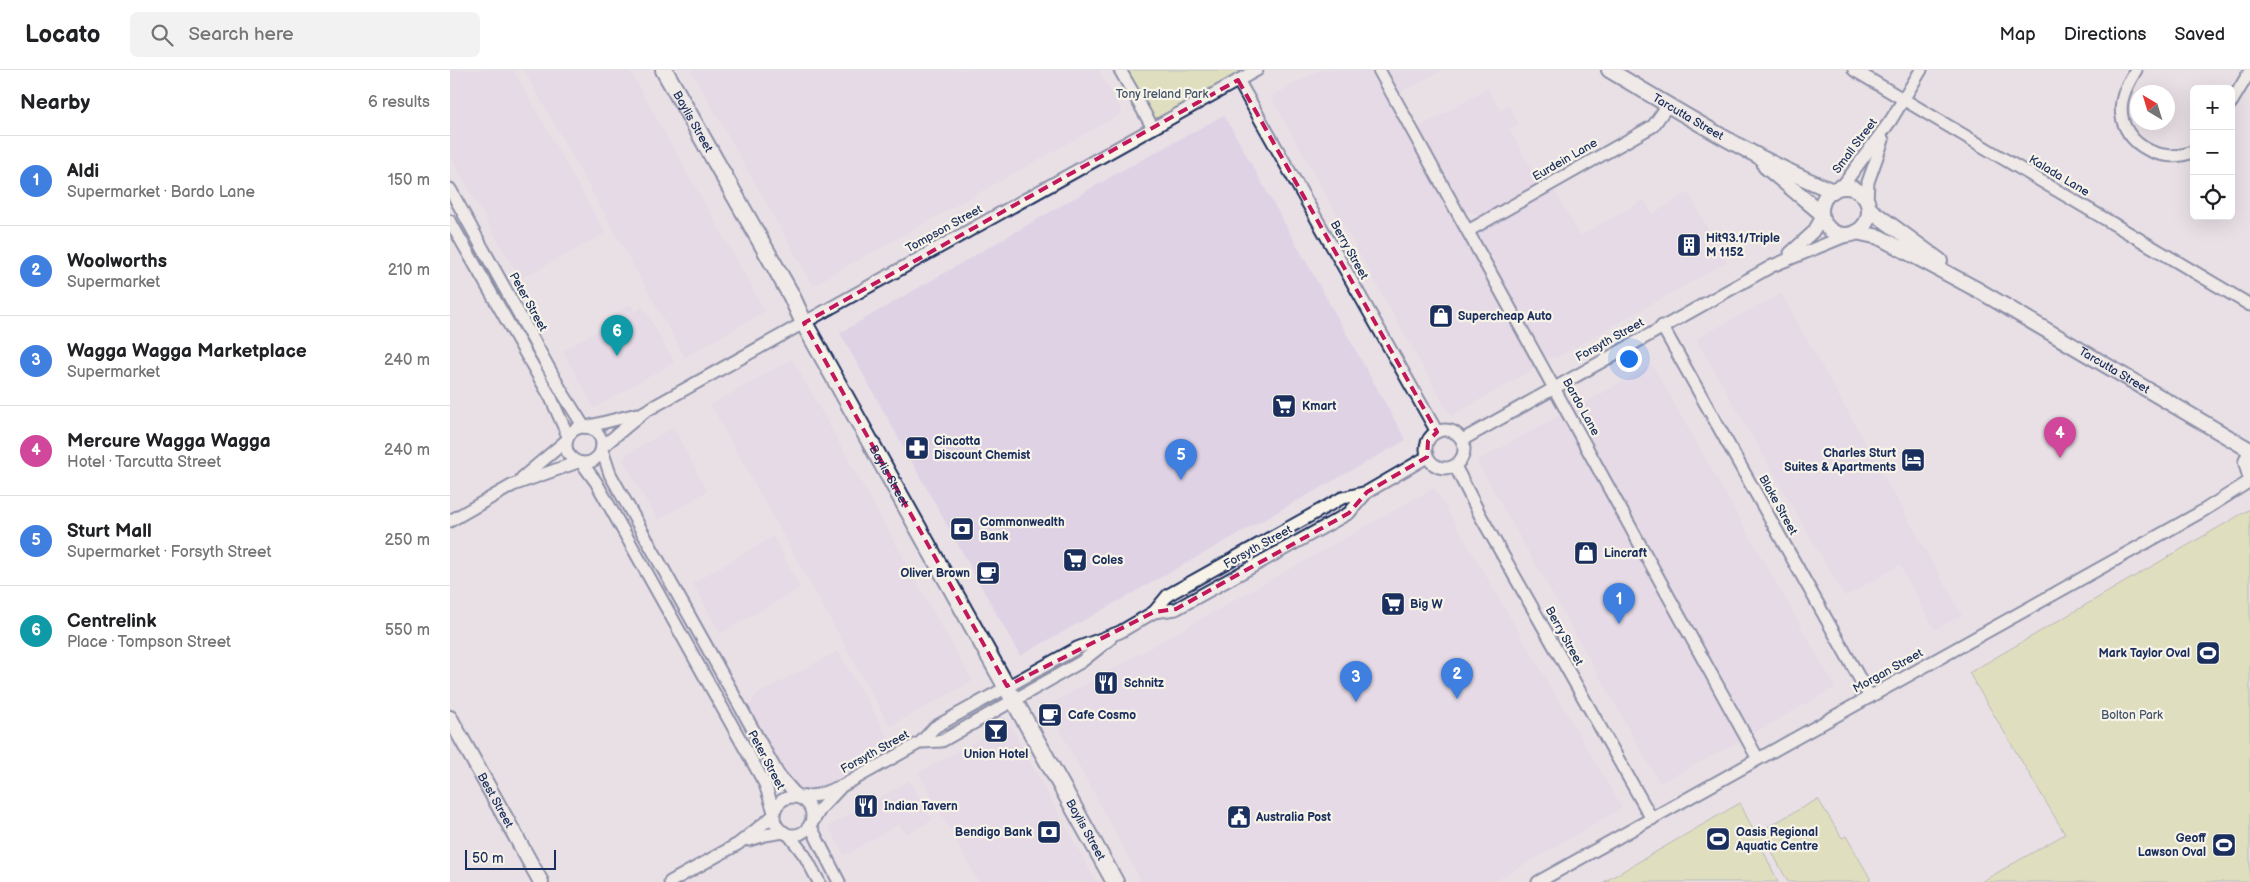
<!DOCTYPE html>
<meta charset="utf-8">
<style>
body{margin:0;font-family:"Balsamiq Sans",sans-serif;background:#f2f2f2;color:#202124}
.controls{position:absolute;right:15px;top:15px;display:grid;overflow:hidden;border-radius:8px;box-shadow:0 5px 20px #0002}
.controls button{width:45px;height:45px;display:grid;place-items:center;padding:0;border:0;border-bottom:1px solid #e0e0e0;background:#fff;color:#202124;font:25px sans-serif}
.compass{position:absolute;left:1680px;top:15px;width:45px;height:45px;border-radius:50%;background:#fff;box-shadow:0 5px 20px #0002;rotate:322deg}
.scale{position:absolute;left:15px;bottom:12px;width:91px;box-sizing:border-box;padding-left:5px;border:2px solid #1b2f5e;border-top:0;font-size:14px;line-height:18px;white-space:nowrap;color:#1b2f5e;-webkit-text-stroke:4px #f7f3e8;paint-order:stroke}
.you{position:absolute;left:1178px;top:288px;width:18px;height:18px;margin:-12px;border:4px solid #fff;border-radius:50%;background:#1a73e8;box-shadow:0 0 0 8px #1a73e833}
.badge{display:grid;place-items:center;width:32px;height:32px;border-radius:50%;background:#7c3aed;color:#fff;font-size:16px;font-weight:700}
.pin{position:absolute;translate:-50% -41px;filter:drop-shadow(0 1px 2px #0008)}
.pin::after{content:'';position:absolute;top:26px;width:18px;height:15px;background:inherit;clip-path:polygon(0 0,100% 0,50% 100%)}
.list{margin:0;padding:0;list-style:none}
h2{display:flex;justify-content:space-between;align-items:center;height:65px;margin:0;padding:0 20px;font-size:21px}
h2 small{font-size:16px;font-weight:400;color:#757577}
.list li{display:grid;grid-template-columns:32px 1fr auto;gap:15px;align-items:center;box-sizing:border-box;height:90px;padding:0 20px;border-top:1px solid #e0e0e0}
.list b{display:block;font-size:19px;white-space:nowrap}
.list p{margin:0;font-size:16px;white-space:nowrap;color:#757577}
.list em{font-size:16px;font-style:normal;color:#757577}
.icon{flex:none;width:28px;height:28px;fill:none;stroke:currentColor;stroke-width:2;stroke-linecap:round;stroke-linejoin:round}
.map{position:relative;flex:none;width:1800px;height:812px;overflow:hidden}
header{display:flex;align-items:center;gap:30px;box-sizing:border-box;height:70px;padding:0 25px;background:#fff;border-bottom:1px solid #e0e0e0}
header strong{font-size:24px}
nav{display:flex;gap:28px;margin-inline-start:auto;font-size:18px}
.search{width:350px;height:45px;background:#f2f2f2;display:flex;align-items:center;gap:12px;box-sizing:border-box;padding:0 18px;border-radius:8px;color:#757577;font-size:19px}
main{display:flex}
aside{flex:1;background:#fff}
.map>svg:first-child{display:block}
.built{fill:#dfd2e5}
.green{fill:#d2de91;stroke:#768678}
.lines{fill:none;stroke-linecap:round;stroke-linejoin:round}
.minor-casing{stroke:#1b2f5e;stroke-width:15}
.tertiary-casing{stroke:#1b2f5e;stroke-width:18}
.secondary-casing{stroke:#1b2f5e;stroke-width:20}
.minor{stroke:#f7f3e8;stroke-width:11}
.tertiary{stroke:#f7f3e8;stroke-width:14}
.secondary{stroke:#f7f3e8;stroke-width:16}
.marked{fill:none;stroke:#c2185b;stroke-width:4;stroke-dasharray:10 6;stroke-linejoin:round}
.labels{text-anchor:middle;dominant-baseline:central;stroke-width:4.5;stroke-linejoin:round;paint-order:stroke}
.park-label{font-size:12px;fill:#405268;stroke:#f7f3e8}
.street-label{font-size:12px;fill:#1b2f5e;stroke:#f7f3e8}
.poi-label{font-size:12px;font-weight:bold;fill:#1b2f5e;stroke:#f7f3e8;text-anchor:start}
</style>
<header>
<strong>Locato</strong>
<div class="search"><svg class="icon" aria-label="search" viewBox="0 0 24 24"><circle cx="10" cy="10" r="6"/><path d="M15 15l6 6"/></svg>Search here</div>
<nav><a>Map</a><a>Directions</a><a>Saved</a></nav>
</header>
<main>
<aside>
<h2>Nearby<small>6 results</small></h2>
<ul class="list">
<li><span class="badge" style="background:#3f7fe0">1</span><div><b>Aldi</b><p>Supermarket · Bardo Lane</p></div><em>150 m</em></li>
<li><span class="badge" style="background:#3f7fe0">2</span><div><b>Woolworths</b><p>Supermarket</p></div><em>210 m</em></li>
<li><span class="badge" style="background:#3f7fe0">3</span><div><b>Wagga Wagga Marketplace</b><p>Supermarket</p></div><em>240 m</em></li>
<li><span class="badge" style="background:#d1479c">4</span><div><b>Mercure Wagga Wagga</b><p>Hotel · Tarcutta Street</p></div><em>240 m</em></li>
<li><span class="badge" style="background:#3f7fe0">5</span><div><b>Sturt Mall</b><p>Supermarket · Forsyth Street</p></div><em>250 m</em></li>
<li><span class="badge" style="background:#0f9aa8">6</span><div><b>Centrelink</b><p>Place · Tompson Street</p></div><em>550 m</em></li>
</ul>
</aside>
<div class="map">
<svg width="1800" height="812" viewBox="0 0 1800 812">
<rect width="100%" height="100%" fill="#e9e0e6"/>
<filter id="ink" filterUnits="userSpaceOnUse"><feTurbulence type="fractalNoise" baseFrequency=".02" numOctaves="2"/><feDisplacementMap in="SourceGraphic" scale="10" xChannelSelector="R" yChannelSelector="G"/><feConvolveMatrix kernelMatrix="1 2 1 2 8 2 1 2 1" color-interpolation-filters="sRGB"/></filter>
<g filter="url(#ink)">
<g class="built">
<path d="M 0,0 L 63,0 L 155,163 L 70,209 L 0,86 Z"/>
<path d="M 74,0 L 179,0 L 315,241 L 235,287 Z"/>
<path d="M 241,0 L 648,0 L 672,43 L 363,215 Z"/>
<path d="M 870,0 L 920,0 L 1087,297 L 1001,346 L 821,27 Z"/>
<path d="M 936,0 L 992,0 L 949,23 Z"/>
<path d="M 1038,19 L 1050,41 L 1059,36 L 1069,54 L 1059,59 L 1089,114 L 1034,145 L 1015,141 L 968,58 Z"/>
<path d="M 774,45 L 956,370 L 570,586 L 390,263 L 671,101 Z"/>
<path d="M 1103,119 L 1130,166 L 1194,130 L 1202,144 L 1238,123 L 1276,192 L 1107,287 L 1095,287 L 1027,163 L 1035,154 Z"/>
<path d="M 1331,224 L 1512,545 L 1485,559 L 1450,495 L 1395,526 L 1246,269 Z"/>
<path d="M 180,235 L 185,242 L 193,237 L 224,292 L 144,338 L 113,281 L 166,250 L 163,244 Z"/>
<path d="M 342,289 L 522,611 L 440,656 L 261,335 Z"/>
<path d="M 1202,295 L 1385,617 L 1300,665 L 1121,341 Z"/>
<path d="M 1112,344 L 1292,670 L 1210,713 L 1027,391 Z"/>
<path d="M 223,358 L 257,421 L 208,450 L 174,392 L 176,384 Z"/>
<path d="M 984,418 L 1172,738 L 1043,812 L 692,812 L 597,636 Z"/>
<path d="M 323,467 L 350,518 L 270,563 L 243,513 Z"/>
<path d="M 388,581 L 442,674 L 391,714 L 358,724 L 348,723 L 341,717 L 298,640 L 306,625 Z"/>
<path d="M 555,655 L 561,657 L 646,812 L 529,812 L 469,703 Z"/>
<path d="M 459,711 L 482,750 L 456,764 L 449,754 L 395,785 L 378,757 Z"/>
</g>
<g class="green">
<path d="M 670,0 L 807,0 L 703,58 Z"/>
<path d="M 1800,439 L 1800,812 L 1531,812 L 1615,764 L 1519,603 Z"/>
<path d="M 1368,729 L 1392,768 L 1396,766 L 1420,808 L 1419,812 L 1338,812 L 1316,771 L 1310,774 L 1328,812 L 1154,812 L 1290,733 L 1305,764 Z"/>
</g>
<g class="lines">
<defs>
<g id="minor">
<path d="M 670,0 L 703,58"/>
<path d="M 929,0 L 1308,689"/>
<path d="M 1404,0 L 1800,235"/>
<path d="M 1686,0 C 1680,10 1674,20 1672,31 C 1665,71 1711,97 1744,81"/>
<path d="M 788,10 L 987,362"/>
<path d="M 1781,33 L 1800,1"/>
<path d="M 1391,118 L 1441,50 L 1471,0"/>
<path d="M 0,119 L 112,322 L 134,357"/>
<path d="M 1417,131 L 1418,112 L 1433,70"/>
<path d="M 0,151 L 101,328 L 118,366"/>
<path d="M 1018,161 L 1203,56 L 1218,35"/>
<path d="M 1340,183 L 1363,162 L 1372,147"/>
<path d="M 1212,256 L 1420,627"/>
<path d="M 136,357 L 187,344"/>
<circle cx="134" cy="375" r="18"/>
<circle cx="995" cy="379" r="19"/>
<path d="M 1012,370 L 1322,196 L 1398,165"/>
<path d="M 152,377 L 194,342 L 807,0"/>
<path d="M 152,380 L 160,404 L 328,704 L 348,727"/>
<path d="M 132,393 L 146,412 L 315,714 L 324,742"/>
<path d="M 1005,396 L 1030,445 L 1202,749"/>
<path d="M 72,408 L 117,370"/>
<path d="M 0,451 L 63,415 L 128,392"/>
<path d="M 704,542 L 718,525 L 892,428 L 917,422 L 977,387"/>
<path d="M 471,672 L 492,671 L 631,592 L 660,569"/>
<circle cx="343" cy="746" r="19"/>
<path d="M 351,727 L 368,725 L 392,716 L 471,672 L 485,657 L 627,578 L 670,562 L 704,542 L 726,539 L 899,443 L 917,422"/>
<path d="M 363,751 L 371,738 L 389,719"/>
<path d="M 360,755 L 389,812"/>
<path d="M 339,765 L 355,786 L 369,812"/>
<path d="M 299,770 L 315,765 L 334,762"/>
<path d="M 220,812 L 288,774 L 323,746"/>
<path d="M 1088,812 L 1751,442 L 1800,411"/>
</g>
<g id="tertiary">
<path id="s1" d="M 1159,0 C 1232,43 1304,89 1383,121"/>
<path d="M 1315,96 L 1371,143"/>
<circle cx="1395" cy="141" r="24"/>
<path d="M 1419,139 L 1490,191"/>
<path id="s2" d="M 1406,162 L 1429,167 L 1528,220 L 1800,380"/>
<path d="M 1800,382 L 1796,392 L 1800,406"/>
<path id="s3" d="M 0,648 L 91,812"/>
</g>
<g id="secondary">
<path id="s4" d="M 214,0 L 341,225 L 354,253 L 665,812"/>
</g>
</defs>
<use href="#minor" class="minor-casing"/>
<use href="#tertiary" class="tertiary-casing"/>
<use href="#secondary" class="secondary-casing"/>
<use href="#minor" class="minor"/>
<use href="#tertiary" class="tertiary"/>
<use href="#secondary" class="secondary"/>
</g>
</g>
<path d="M0 0H1800V812H0ZM 788,10 L 987,362 L 978,371 L 977,387 L 917,422 L 899,443 L 726,539 L 704,542 L 557,616 L 354,253 Z" fill="#e9e0e6" fill-opacity=".55" fill-rule="evenodd"/>
<path class="marked" d="M 788,10 L 987,362 L 978,371 L 977,387 L 917,422 L 899,443 L 726,539 L 704,542 L 557,616 L 354,253 Z"/>
<defs>
<symbol id="building-square" viewBox="-11 -11 22 22"><rect x="-9" y="-9" width="18" height="18" rx="4" fill="#1b2f5e" stroke="#f7f3e8"/><path d="M-4-6H4V6H1V3H-1V6H-4ZM-2.5-4.3h1.7v1.8h-1.7ZM.8-4.3h1.7v1.8H.8ZM-2.5-1h1.7V.8h-1.7ZM.8-1h1.7V.8H.8Z" fill="#fff"/></symbol>
<symbol id="shop-square" viewBox="-11 -11 22 22"><rect x="-9" y="-9" width="18" height="18" rx="4" fill="#1b2f5e" stroke="#f7f3e8"/><path d="M-5-2.5h2.3a2.7 3.5 0 0 1 5.4 0H5L5.5 6h-11ZM-1.5-2.5h3a1.5 2.3 0 0 0-3 0Z" fill="#fff"/></symbol>
<symbol id="supermarket-square" viewBox="-11 -11 22 22"><rect x="-9" y="-9" width="18" height="18" rx="4" fill="#1b2f5e" stroke="#f7f3e8"/><path d="M-6-5.5h2.5l.6 2H6L4.5 2H-2.5L-4.4-4H-6ZM-1.5 3.2a1.3 1.3 0 1 0 .1 0ZM3 3.2a1.3 1.3 0 1 0 .1 0Z" fill="#fff"/></symbol>
<symbol id="pharmacy-square" viewBox="-11 -11 22 22"><rect x="-9" y="-9" width="18" height="18" rx="4" fill="#1b2f5e" stroke="#f7f3e8"/><path d="M-2-6h4v4h4v4h-4v4h-4v-4h-4v-4h4Z" fill="#fff"/></symbol>
<symbol id="hotel-square" viewBox="-11 -11 22 22"><rect x="-9" y="-9" width="18" height="18" rx="4" fill="#1b2f5e" stroke="#f7f3e8"/><path d="M-6-4.5h1.5V1H6V5H4.5V3h-9V5H-6ZM-4 0a1.8 1.8 0 1 1 3.6 0ZM.5 0V-2.5h3Q6-2.5 6 0Z" fill="#fff"/></symbol>
<symbol id="bank-square" viewBox="-11 -11 22 22"><rect x="-9" y="-9" width="18" height="18" rx="4" fill="#1b2f5e" stroke="#f7f3e8"/><path d="M-6-4H6V4H-6ZM0-2.3a2.3 2.3 0 1 0 0 4.6a2.3 2.3 0 1 0 0-4.6Z" fill="#fff"/></symbol>
<symbol id="cafe-square" viewBox="-11 -11 22 22"><rect x="-9" y="-9" width="18" height="18" rx="4" fill="#1b2f5e" stroke="#f7f3e8"/><path d="M-5.5-4.5H6V0H3Q3 3.5 0 3.5H-2.5Q-5.5 3.5-5.5 0ZM3-3.2v2h1.7v-2ZM-6 4.5H4V6H-6Z" fill="#fff"/></symbol>
<symbol id="stadium-square" viewBox="-11 -11 22 22"><rect x="-9" y="-9" width="18" height="18" rx="4" fill="#1b2f5e" stroke="#f7f3e8"/><path d="M0-5a6.5 5 0 1 0 0 10a6.5 5 0 1 0 0-10ZM-3.5-1.8h7v3.6h-7Z" fill="#fff"/></symbol>
<symbol id="restaurant-square" viewBox="-11 -11 22 22"><rect x="-9" y="-9" width="18" height="18" rx="4" fill="#1b2f5e" stroke="#f7f3e8"/><path d="M-5-6h1v4h1v-4h1v4h1v-4h1v5L-1.5 .5V6h-2V.5L-5-1ZM5-6V6H3V1.5H1.5Q1.5-4 5-6Z" fill="#fff"/></symbol>
<symbol id="bar-square" viewBox="-11 -11 22 22"><rect x="-9" y="-9" width="18" height="18" rx="4" fill="#1b2f5e" stroke="#f7f3e8"/><path d="M-6-5H6L.8 .8V4.5H3.5V6h-7V4.5H-.8V.8Z" fill="#fff"/></symbol>
<symbol id="civic-square" viewBox="-11 -11 22 22"><rect x="-9" y="-9" width="18" height="18" rx="4" fill="#1b2f5e" stroke="#f7f3e8"/><path d="M-.6-6.5H3V-4.5H.6V-3L4-1V1h2V6H-6V1h2V-1L-.6-3ZM-1.2 2.5V6h2.4V2.5Z" fill="#fff"/></symbol>
</defs>
<g fill-rule="evenodd">
<use href="#building-square" x="1225" y="161" width="28" height="28"/>
<use href="#shop-square" x="977" y="232" width="28" height="28"/>
<use href="#supermarket-square" x="820" y="322" width="28" height="28"/>
<use href="#pharmacy-square" x="453" y="364" width="28" height="28"/>
<use href="#hotel-square" x="1449" y="376" width="28" height="28"/>
<use href="#bank-square" x="498" y="445" width="28" height="28"/>
<use href="#shop-square" x="1122" y="469" width="28" height="28"/>
<use href="#supermarket-square" x="611" y="476" width="28" height="28"/>
<use href="#cafe-square" x="524" y="489" width="28" height="28"/>
<use href="#supermarket-square" x="929" y="520" width="28" height="28"/>
<use href="#stadium-square" x="1744" y="569" width="28" height="28"/>
<use href="#restaurant-square" x="642" y="599" width="28" height="28"/>
<use href="#cafe-square" x="586" y="631" width="28" height="28"/>
<use href="#bar-square" x="532" y="647" width="28" height="28"/>
<use href="#restaurant-square" x="402" y="722" width="28" height="28"/>
<use href="#civic-square" x="775" y="733" width="28" height="28"/>
<use href="#bank-square" x="585" y="748" width="28" height="28"/>
<use href="#stadium-square" x="1254" y="755" width="28" height="28"/>
<use href="#stadium-square" x="1760" y="761" width="28" height="28"/>
</g>
<g class="labels">
<g class="park-label">
<text x="712" y="24">Tony Ireland Park</text>
<text x="1682" y="645">Bolton Park</text>
</g>
<g class="street-label">
<text stroke="none"><textPath href="#s1" startOffset="92">Tarcutta Street</textPath></text>
<text stroke="none"><textPath href="#s4" startOffset="59">Baylis Street</textPath></text>
<text transform="translate(1405 76) rotate(-53)">Small Street</text>
<text transform="translate(1115 90) rotate(-30)">Eurdein Lane</text>
<text transform="translate(1609 106) rotate(31)">Kalada Lane</text>
<text transform="translate(494 159) rotate(-29)">Tompson Street</text>
<text transform="translate(899 180) rotate(61)">Berry Street</text>
<text transform="translate(78 232) rotate(61)">Peter Street</text>
<text transform="translate(1160 270) rotate(-29)">Forsyth Street</text>
<text stroke="none"><textPath href="#s2" startOffset="294">Tarcutta Street</textPath></text>
<text transform="translate(1131 337) rotate(61)">Bardo Lane</text>
<text stroke="none"><textPath href="#s4" startOffset="464">Baylis Street</textPath></text>
<text transform="translate(1328 435) rotate(61)">Blake Street</text>
<text transform="translate(808 477) rotate(-29)">Forsyth Street</text>
<text transform="translate(1114 566) rotate(61)">Berry Street</text>
<text transform="translate(1438 601) rotate(-29)">Morgan Street</text>
<text transform="translate(425 682) rotate(-29)">Forsyth Street</text>
<text transform="translate(316 690) rotate(62)">Peter Street</text>
<text stroke="none"><textPath href="#s3" startOffset="94">Best Street</textPath></text>
<text stroke="none"><textPath href="#s4" startOffset="869">Baylis Street</textPath></text>
</g>
<g class="poi-label">
<text x="1256" y="168">Hit93.1/Triple<tspan x="1256" dy="14">M 1152</tspan></text>
<text x="1008" y="246">Supercheap Auto</text>
<text x="852" y="336">Kmart</text>
<text x="484" y="371">Cincotta<tspan x="484" dy="14">Discount Chemist</tspan></text>
<text x="1446" y="383" text-anchor="end">Charles Sturt<tspan x="1446" dy="14">Suites &amp; Apartments</tspan></text>
<text x="530" y="452">Commonwealth<tspan x="530" dy="14">Bank</tspan></text>
<text x="1154" y="483">Lincraft</text>
<text x="642" y="490">Coles</text>
<text x="520" y="503" text-anchor="end">Oliver Brown</text>
<text x="960" y="534">Big W</text>
<text x="1740" y="583" text-anchor="end">Mark Taylor Oval</text>
<text x="674" y="613">Schnitz</text>
<text x="618" y="645">Cafe Cosmo</text>
<text x="546" y="684" text-anchor="middle">Union Hotel</text>
<text x="434" y="736">Indian Tavern</text>
<text x="806" y="747">Australia Post</text>
<text x="582" y="762" text-anchor="end">Bendigo Bank</text>
<text x="1286" y="762">Oasis Regional<tspan x="1286" dy="14">Aquatic Centre</tspan></text>
<text x="1756" y="768" text-anchor="end">Geoff<tspan x="1756" dy="14">Lawson Oval</tspan></text>
</g>
</g>
</svg>
<div class="controls">
<button>+</button>
<button>−</button>
<button><svg class="icon" aria-label="locate" viewBox="0 0 24 24"><circle cx="12" cy="12" r="6"/><path d="M12 2v4M12 18v4M2 12h4M18 12h4"/></svg></button>
</div>
<svg class="compass" viewBox="-18 -18 36 36"><path d="M0-13l5 13h-10z" fill="#e53935"/><path d="M0 13l5-13h-10z" fill="#757577"/></svg>
<div class="scale">50 m</div>
<div class="you"></div>
<div class="pin badge" style="left:1169px;top:554px;background:#3f7fe0">1</div>
<div class="pin badge" style="left:1007px;top:629px;background:#3f7fe0">2</div>
<div class="pin badge" style="left:906px;top:632px;background:#3f7fe0">3</div>
<div class="pin badge" style="left:1610px;top:388px;background:#d1479c">4</div>
<div class="pin badge" style="left:731px;top:410px;background:#3f7fe0">5</div>
<div class="pin badge" style="left:167px;top:286px;background:#0f9aa8">6</div>
</div>
</main>
